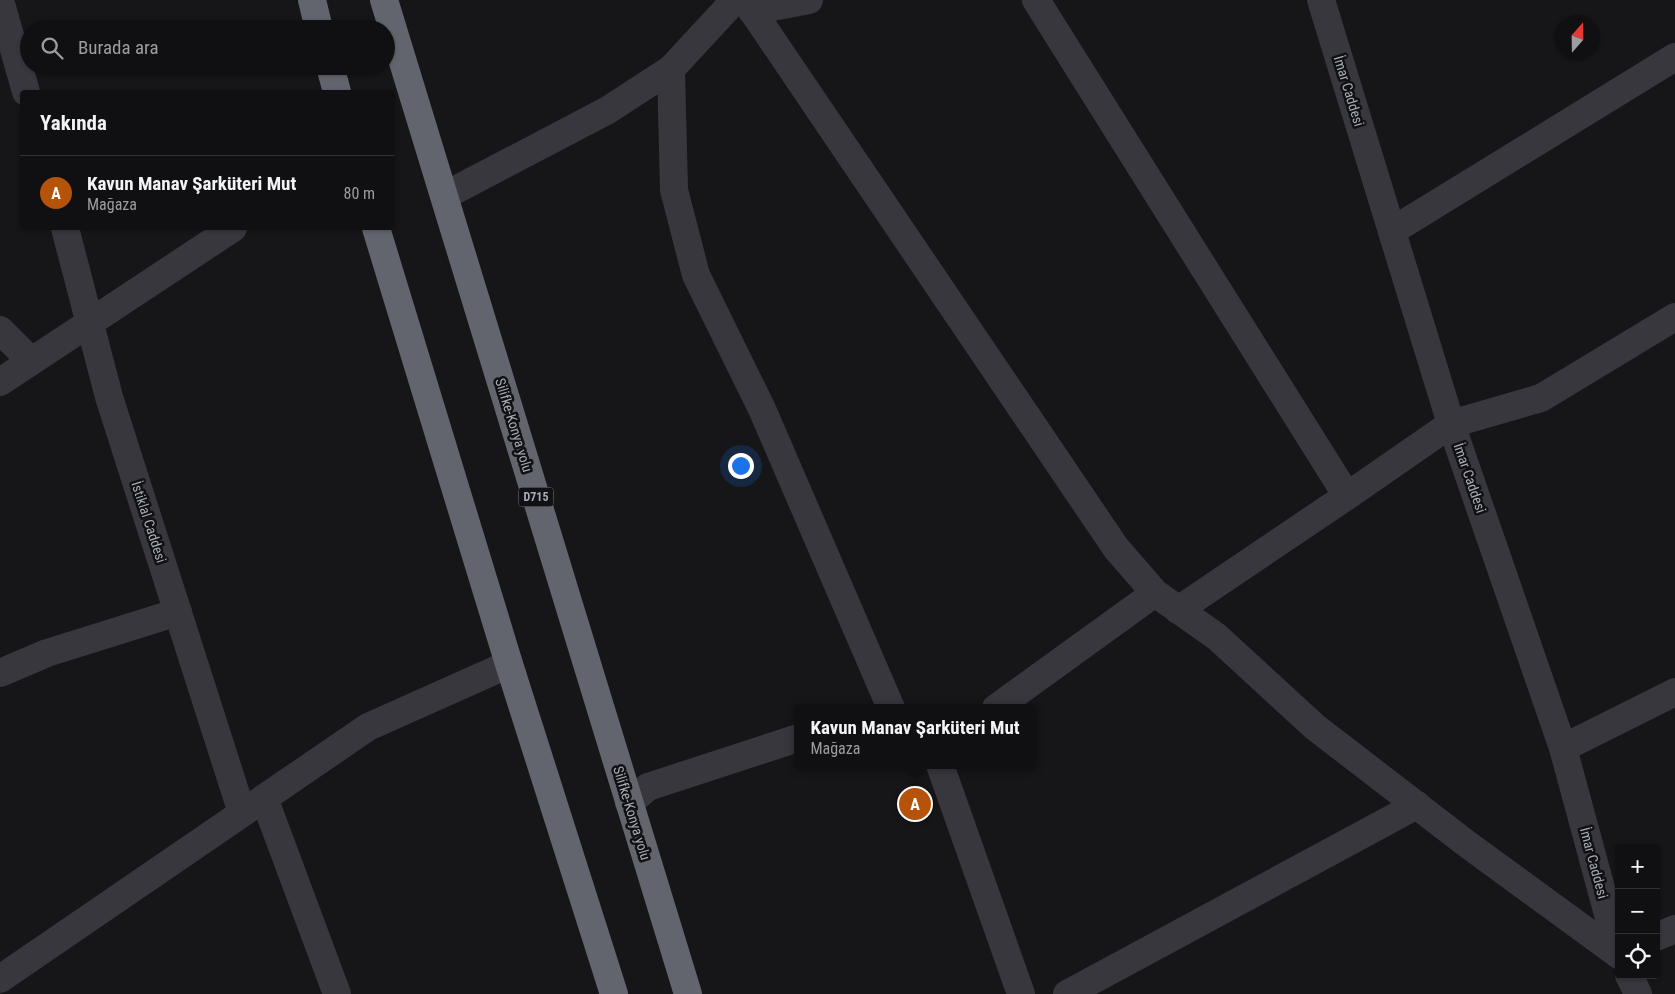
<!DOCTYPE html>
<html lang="tr">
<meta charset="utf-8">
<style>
body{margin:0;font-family:"Roboto Condensed",sans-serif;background:#19191b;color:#f1f3f6}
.controls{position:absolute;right:15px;bottom:15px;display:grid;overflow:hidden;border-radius:5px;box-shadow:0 1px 4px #0004}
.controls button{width:45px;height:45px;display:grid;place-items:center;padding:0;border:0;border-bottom:1px solid #303032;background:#101012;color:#f1f3f6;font:25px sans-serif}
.compass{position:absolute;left:1555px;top:15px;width:45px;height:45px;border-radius:50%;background:#101012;box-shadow:0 1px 4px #0004;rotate:20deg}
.you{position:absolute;left:740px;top:465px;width:18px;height:18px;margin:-12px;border:4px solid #fff;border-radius:50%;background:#1a73e8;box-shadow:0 0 0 8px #1a73e833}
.badge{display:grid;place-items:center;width:32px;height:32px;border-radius:50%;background:#b45309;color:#fff;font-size:16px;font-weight:700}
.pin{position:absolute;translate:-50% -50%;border:2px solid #fff;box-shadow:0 1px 5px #0006}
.popup{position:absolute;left:794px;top:704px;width:242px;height:65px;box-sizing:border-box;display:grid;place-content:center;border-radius:5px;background:#101012;filter:drop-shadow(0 1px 4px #0005);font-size:16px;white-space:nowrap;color:#9c9d9f}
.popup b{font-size:19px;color:#f1f3f6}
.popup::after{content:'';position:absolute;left:50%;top:100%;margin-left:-10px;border:10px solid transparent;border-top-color:#101012}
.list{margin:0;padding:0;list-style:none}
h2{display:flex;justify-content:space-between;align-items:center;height:65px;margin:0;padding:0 20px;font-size:21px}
h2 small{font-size:16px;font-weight:400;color:#9c9d9f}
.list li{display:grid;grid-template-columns:32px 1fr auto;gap:15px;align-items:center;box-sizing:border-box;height:75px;padding:0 20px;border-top:1px solid #303032}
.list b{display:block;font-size:19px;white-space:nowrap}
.list p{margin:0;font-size:16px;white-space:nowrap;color:#9c9d9f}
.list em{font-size:16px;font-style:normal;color:#9c9d9f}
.icon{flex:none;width:28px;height:28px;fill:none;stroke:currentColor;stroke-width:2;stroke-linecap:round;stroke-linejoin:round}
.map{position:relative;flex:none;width:1675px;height:994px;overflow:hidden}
.search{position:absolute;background:#101012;box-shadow:0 1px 4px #0004;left:20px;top:20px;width:375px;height:55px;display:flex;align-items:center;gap:12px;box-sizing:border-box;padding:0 18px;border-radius:28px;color:#9c9d9f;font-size:19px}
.panel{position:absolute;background:#101012;box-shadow:0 1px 4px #0004;left:20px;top:90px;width:375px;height:140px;border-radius:5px}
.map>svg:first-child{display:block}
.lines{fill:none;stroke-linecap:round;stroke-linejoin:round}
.street{stroke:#37373d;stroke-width:28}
.highway{stroke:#63656e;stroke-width:28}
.labels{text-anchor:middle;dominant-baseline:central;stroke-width:5;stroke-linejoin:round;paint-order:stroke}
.shield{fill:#111113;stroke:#7a7e86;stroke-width:1}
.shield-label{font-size:12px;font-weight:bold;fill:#a7acb8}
.street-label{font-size:14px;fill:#a7acb8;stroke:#111113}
</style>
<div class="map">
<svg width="1675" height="994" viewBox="0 0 1675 994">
<rect width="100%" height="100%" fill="#161618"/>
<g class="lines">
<g class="street">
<path d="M 0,0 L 26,92"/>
<path d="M 745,0 L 1116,548 L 1155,593 L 1217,637 L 1315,727 L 1467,844 L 1619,955"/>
<path d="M 1036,0 L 1347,496 L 1451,424 L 1541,398 L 1675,317"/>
<path d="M 1321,0 L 1451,424 L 1563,748 L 1619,955"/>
<path d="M 752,11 L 809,0"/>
<path d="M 671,69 L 674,190 L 696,275 L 762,409 L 891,708"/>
<path d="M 444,196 L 608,110 L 671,69 L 735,0"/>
<path d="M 65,228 L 109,397 L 242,813"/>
<path d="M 1392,231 L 1675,57"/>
<path d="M 0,330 L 30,360"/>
<path d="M 0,382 L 233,228"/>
<path d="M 1178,610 L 1347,496"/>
<path d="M 0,673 L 47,653 L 178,612"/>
<path d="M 996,708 L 1155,593"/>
<path d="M 1563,748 L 1675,692"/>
<path d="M 940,765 L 1021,994"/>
<path d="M 264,798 L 337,994"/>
<path d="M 629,803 L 648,787 L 798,738"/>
<path d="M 1656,937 L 1675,929"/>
<path d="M 1629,975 L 1638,994"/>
<path d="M 0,979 L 368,727 L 509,664"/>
<path d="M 1067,994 L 1417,805"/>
</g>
<g class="highway">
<path d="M 312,0 L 319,29"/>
<path d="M 384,0 L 688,994"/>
<path d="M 330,66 L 337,92"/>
<path d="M 376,228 L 509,664 L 614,994"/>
</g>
</g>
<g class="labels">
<rect class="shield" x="518.5" y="487.5" width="35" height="19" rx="4"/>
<g class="shield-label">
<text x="536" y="497">D715</text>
</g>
<g class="street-label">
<text transform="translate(1349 91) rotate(73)">İmar Caddesi</text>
<text transform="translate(514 425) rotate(73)">Silifke-Konya yolu</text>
<text transform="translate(1470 478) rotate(71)">İmar Caddesi</text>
<text transform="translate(149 522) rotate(72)">İstiklal Caddesi</text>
<text transform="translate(632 813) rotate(73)">Silifke-Konya yolu</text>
<text transform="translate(1594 863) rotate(75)">İmar Caddesi</text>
</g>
</g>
</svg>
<div class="controls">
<button>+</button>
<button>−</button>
<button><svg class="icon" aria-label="locate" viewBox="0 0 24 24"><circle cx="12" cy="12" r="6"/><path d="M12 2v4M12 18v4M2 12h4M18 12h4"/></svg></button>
</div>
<svg class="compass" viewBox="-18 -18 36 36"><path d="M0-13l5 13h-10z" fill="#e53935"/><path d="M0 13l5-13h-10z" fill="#9c9d9f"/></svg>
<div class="you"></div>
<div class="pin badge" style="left:915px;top:804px">A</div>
<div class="popup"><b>Kavun Manav Şarküteri Mut</b>Mağaza</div>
<div class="search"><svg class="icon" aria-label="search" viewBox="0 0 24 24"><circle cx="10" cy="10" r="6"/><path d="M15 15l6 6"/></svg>Burada ara</div>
<section class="panel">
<h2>Yakında<small></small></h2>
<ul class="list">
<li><span class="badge">A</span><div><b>Kavun Manav Şarküteri Mut</b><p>Mağaza</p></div><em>80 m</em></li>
</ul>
</section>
</div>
